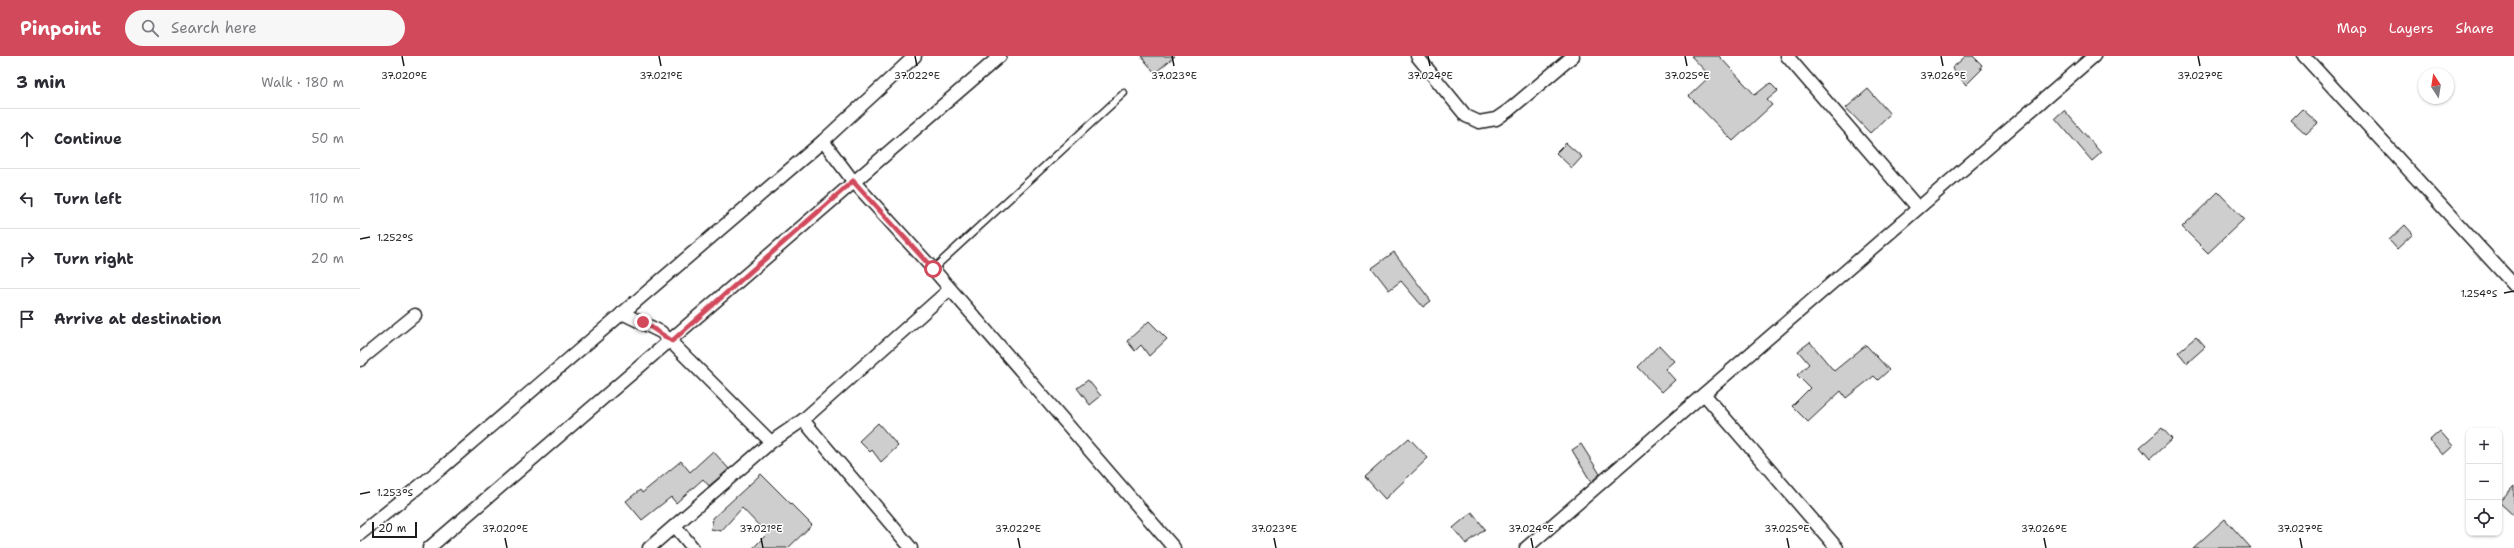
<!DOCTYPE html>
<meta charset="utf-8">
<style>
body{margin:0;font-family:"Shantell Sans",sans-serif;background:#f7f7f7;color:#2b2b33}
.controls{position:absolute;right:12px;bottom:12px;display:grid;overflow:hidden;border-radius:8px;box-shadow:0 1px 3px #0004}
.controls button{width:36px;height:36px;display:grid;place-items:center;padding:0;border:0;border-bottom:1px solid #e1e1e2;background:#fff;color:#2b2b33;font:20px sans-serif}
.compass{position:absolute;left:2058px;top:12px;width:36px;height:36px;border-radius:50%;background:#fff;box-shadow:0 1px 3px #0004;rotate:348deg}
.scale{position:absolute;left:12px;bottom:10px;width:45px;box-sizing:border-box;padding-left:4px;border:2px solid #1c1c1c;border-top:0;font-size:11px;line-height:14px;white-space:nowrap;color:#1c1c1c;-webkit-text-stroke:3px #fff;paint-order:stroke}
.stop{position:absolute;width:12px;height:12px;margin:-9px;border:3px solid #d1495b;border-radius:50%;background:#fff}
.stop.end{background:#d1495b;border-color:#fff;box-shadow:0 1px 4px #0008}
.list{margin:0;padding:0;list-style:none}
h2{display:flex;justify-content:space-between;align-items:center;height:52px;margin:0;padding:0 16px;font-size:17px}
h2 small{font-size:13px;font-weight:400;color:#7c7c81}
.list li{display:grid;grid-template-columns:26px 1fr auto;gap:12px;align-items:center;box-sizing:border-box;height:60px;padding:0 16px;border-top:1px solid #e1e1e2}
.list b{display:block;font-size:15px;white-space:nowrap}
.list em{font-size:13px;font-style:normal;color:#7c7c81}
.icon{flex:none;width:22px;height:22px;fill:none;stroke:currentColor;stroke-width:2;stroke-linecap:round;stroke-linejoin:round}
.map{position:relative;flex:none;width:2154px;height:492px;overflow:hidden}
header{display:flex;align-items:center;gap:24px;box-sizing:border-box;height:56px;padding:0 20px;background:#d1495b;color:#fff}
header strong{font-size:19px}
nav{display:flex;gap:22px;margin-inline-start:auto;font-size:14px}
.search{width:280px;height:36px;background:#f7f7f7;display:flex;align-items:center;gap:10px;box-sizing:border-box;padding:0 14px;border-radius:22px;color:#7c7c81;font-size:15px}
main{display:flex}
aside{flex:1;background:#fff}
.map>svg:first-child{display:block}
.building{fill:#cecece;stroke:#1c1c1c}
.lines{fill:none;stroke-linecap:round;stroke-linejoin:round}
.service-casing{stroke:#1c1c1c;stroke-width:9}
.minor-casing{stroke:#1c1c1c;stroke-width:15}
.service{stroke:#fff;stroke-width:6}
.minor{stroke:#fff;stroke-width:12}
.route{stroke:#d1495b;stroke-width:5}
.ticks{fill:none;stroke:#1c1c1c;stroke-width:1.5}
.ticks-label{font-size:10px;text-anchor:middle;fill:#1c1c1c;stroke:#fff;stroke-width:3;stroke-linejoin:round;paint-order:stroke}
</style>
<header>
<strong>Pinpoint</strong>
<div class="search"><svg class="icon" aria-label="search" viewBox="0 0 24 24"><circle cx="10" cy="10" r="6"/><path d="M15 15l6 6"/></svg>Search here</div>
<nav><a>Map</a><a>Layers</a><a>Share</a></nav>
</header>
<main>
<aside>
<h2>3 min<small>Walk · 180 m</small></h2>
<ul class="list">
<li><svg class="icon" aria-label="ahead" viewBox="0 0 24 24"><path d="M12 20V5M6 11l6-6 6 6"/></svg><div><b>Continue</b></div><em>50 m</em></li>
<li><svg class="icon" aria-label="left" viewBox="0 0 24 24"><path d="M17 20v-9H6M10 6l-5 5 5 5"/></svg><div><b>Turn left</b></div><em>110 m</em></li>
<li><svg class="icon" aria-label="right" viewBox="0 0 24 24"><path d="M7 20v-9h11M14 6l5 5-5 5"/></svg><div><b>Turn right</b></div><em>20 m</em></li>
<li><svg class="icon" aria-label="arrive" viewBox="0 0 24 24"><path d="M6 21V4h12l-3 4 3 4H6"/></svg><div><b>Arrive at destination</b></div></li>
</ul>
</aside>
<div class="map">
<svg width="2154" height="492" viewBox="0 0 2154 492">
<rect width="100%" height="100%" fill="#fff"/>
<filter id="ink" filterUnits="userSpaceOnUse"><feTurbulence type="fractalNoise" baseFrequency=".025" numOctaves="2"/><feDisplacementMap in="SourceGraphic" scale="8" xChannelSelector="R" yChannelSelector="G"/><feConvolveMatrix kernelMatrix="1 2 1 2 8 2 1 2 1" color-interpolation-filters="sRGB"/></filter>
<g filter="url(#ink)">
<g class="building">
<path d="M 781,0 L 815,0 L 795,17 Z"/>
<path d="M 1331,0 L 1359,0 L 1395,39 L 1410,27 L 1418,35 L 1407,44 L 1412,49 L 1373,85 L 1329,40 L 1350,20 Z"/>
<path d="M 1606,0 L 1613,0 L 1622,9 L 1620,12 L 1622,13 L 1606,29 L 1592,12 Z"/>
<path d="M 1508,33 L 1530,58 L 1510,77 L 1486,52 Z"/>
<path d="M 1942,53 L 1958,67 L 1946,78 L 1931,64 Z"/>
<path d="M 1704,54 L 1741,97 L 1732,105 L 1695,62 Z"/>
<path d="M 1206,87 L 1222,101 L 1212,112 L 1196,97 Z"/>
<path d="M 1858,136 L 1884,163 L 1848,197 L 1822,171 Z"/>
<path d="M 2045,169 L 2053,178 L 2037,193 L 2029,184 Z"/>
<path d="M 1034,196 L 1071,245 L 1063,251 L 1041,225 L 1029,234 L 1012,212 Z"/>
<path d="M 789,265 L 807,283 L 789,300 L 781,289 L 775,295 L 767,285 Z"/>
<path d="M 1836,281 L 1845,291 L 1827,307 L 1818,296 Z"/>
<path d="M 1450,286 L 1474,315 L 1506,289 L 1529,314 L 1518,324 L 1514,320 L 1486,342 L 1481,335 L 1448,366 L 1432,350 L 1450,332 L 1437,319 L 1449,308 L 1438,295 Z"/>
<path d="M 1299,289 L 1314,305 L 1305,313 L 1315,324 L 1302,336 L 1278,311 Z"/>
<path d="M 728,324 L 741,340 L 730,349 L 717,332 Z"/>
<path d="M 518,367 L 538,390 L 521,406 L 512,394 L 510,396 L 499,385 Z"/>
<path d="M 1802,372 L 1812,383 L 1790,403 L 1780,391 Z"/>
<path d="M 2080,375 L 2093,390 L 2083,399 L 2070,384 Z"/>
<path d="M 1049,382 L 1068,402 L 1025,443 L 1005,421 Z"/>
<path d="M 1221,388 L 1240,418 L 1231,426 L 1212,394 Z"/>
<path d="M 353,395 L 369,413 L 349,430 L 343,423 L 316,447 L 311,441 L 282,464 L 266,445 L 280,434 L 282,437 L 321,405 L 330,416 Z"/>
<path d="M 401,418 L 452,469 L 428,492 L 393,492 L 407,478 L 382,452 L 361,475 L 351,473 L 353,462 Z"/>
<path d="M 2154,430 L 2154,460 L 2139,446 Z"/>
<path d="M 1112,456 L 1125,473 L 1106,488 L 1093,472 Z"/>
<path d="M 1865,463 L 1891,492 L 1833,492 Z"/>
</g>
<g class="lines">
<defs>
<path id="service" d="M 573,213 L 764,37"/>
<g id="minor">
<path d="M 1057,0 L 1106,60 L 1119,66 L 1136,63 L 1149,54 L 1213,0"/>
<path d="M 1427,0 L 1558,152"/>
<path d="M 1944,0 L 2154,229"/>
<path d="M 463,85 L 493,125 L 573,213 L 814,492"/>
<path d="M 262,257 L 301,276 L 411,386"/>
<path d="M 0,304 L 55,259"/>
<path d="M 1344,338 L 1477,492"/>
<path d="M 443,364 L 551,492"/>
<path d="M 315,470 L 333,492"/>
<path d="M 0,478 L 83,411 L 463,85 L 555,0"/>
<path d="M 69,492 L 640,0"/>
<path d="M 289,492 L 411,386 L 443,364 L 590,233"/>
<path d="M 1166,492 L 1734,0"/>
</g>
</defs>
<use href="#service" class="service-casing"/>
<use href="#minor" class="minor-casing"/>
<use href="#service" class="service"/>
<use href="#minor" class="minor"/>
</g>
</g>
<g class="lines" filter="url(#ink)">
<path class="route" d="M 283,266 L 312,285 L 493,125 L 573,213"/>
</g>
<path class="ticks" d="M 42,0 L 44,10M 299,0 L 301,10M 555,0 L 557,10M 812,0 L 814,10M 1068,0 L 1070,10M 1325,0 L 1327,10M 1581,0 L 1583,10M 1838,0 L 1840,10M 0,183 L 10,181M 2144,237 L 2154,235M 0,438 L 10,436M 145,482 L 147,492M 401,482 L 403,492M 658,482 L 660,492M 914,482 L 916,492M 1171,482 L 1173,492M 1427,482 L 1429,492M 1684,482 L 1686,492M 1940,482 L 1942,492"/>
<g class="ticks-label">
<text x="44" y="23">37.020°E</text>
<text x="301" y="23">37.021°E</text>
<text x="557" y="23">37.022°E</text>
<text x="814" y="23">37.023°E</text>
<text x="1070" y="23">37.024°E</text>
<text x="1327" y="23">37.025°E</text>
<text x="1583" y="23">37.026°E</text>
<text x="1840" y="23">37.027°E</text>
<text x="35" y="185">1.252°S</text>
<text x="2119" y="241">1.254°S</text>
<text x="35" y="440">1.253°S</text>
<text x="145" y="476">37.020°E</text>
<text x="401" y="476">37.021°E</text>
<text x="658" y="476">37.022°E</text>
<text x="914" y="476">37.023°E</text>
<text x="1171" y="476">37.024°E</text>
<text x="1427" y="476">37.025°E</text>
<text x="1684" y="476">37.026°E</text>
<text x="1940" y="476">37.027°E</text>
</g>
</svg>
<div class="controls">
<button>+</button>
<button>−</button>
<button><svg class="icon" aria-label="locate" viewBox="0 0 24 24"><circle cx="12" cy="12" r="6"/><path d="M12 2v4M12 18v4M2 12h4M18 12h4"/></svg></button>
</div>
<svg class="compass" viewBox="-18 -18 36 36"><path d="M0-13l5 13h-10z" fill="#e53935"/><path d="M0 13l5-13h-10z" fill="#7c7c81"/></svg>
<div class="scale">20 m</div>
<div class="stop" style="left:573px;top:213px"></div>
<div class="stop end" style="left:283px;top:266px"></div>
</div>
</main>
